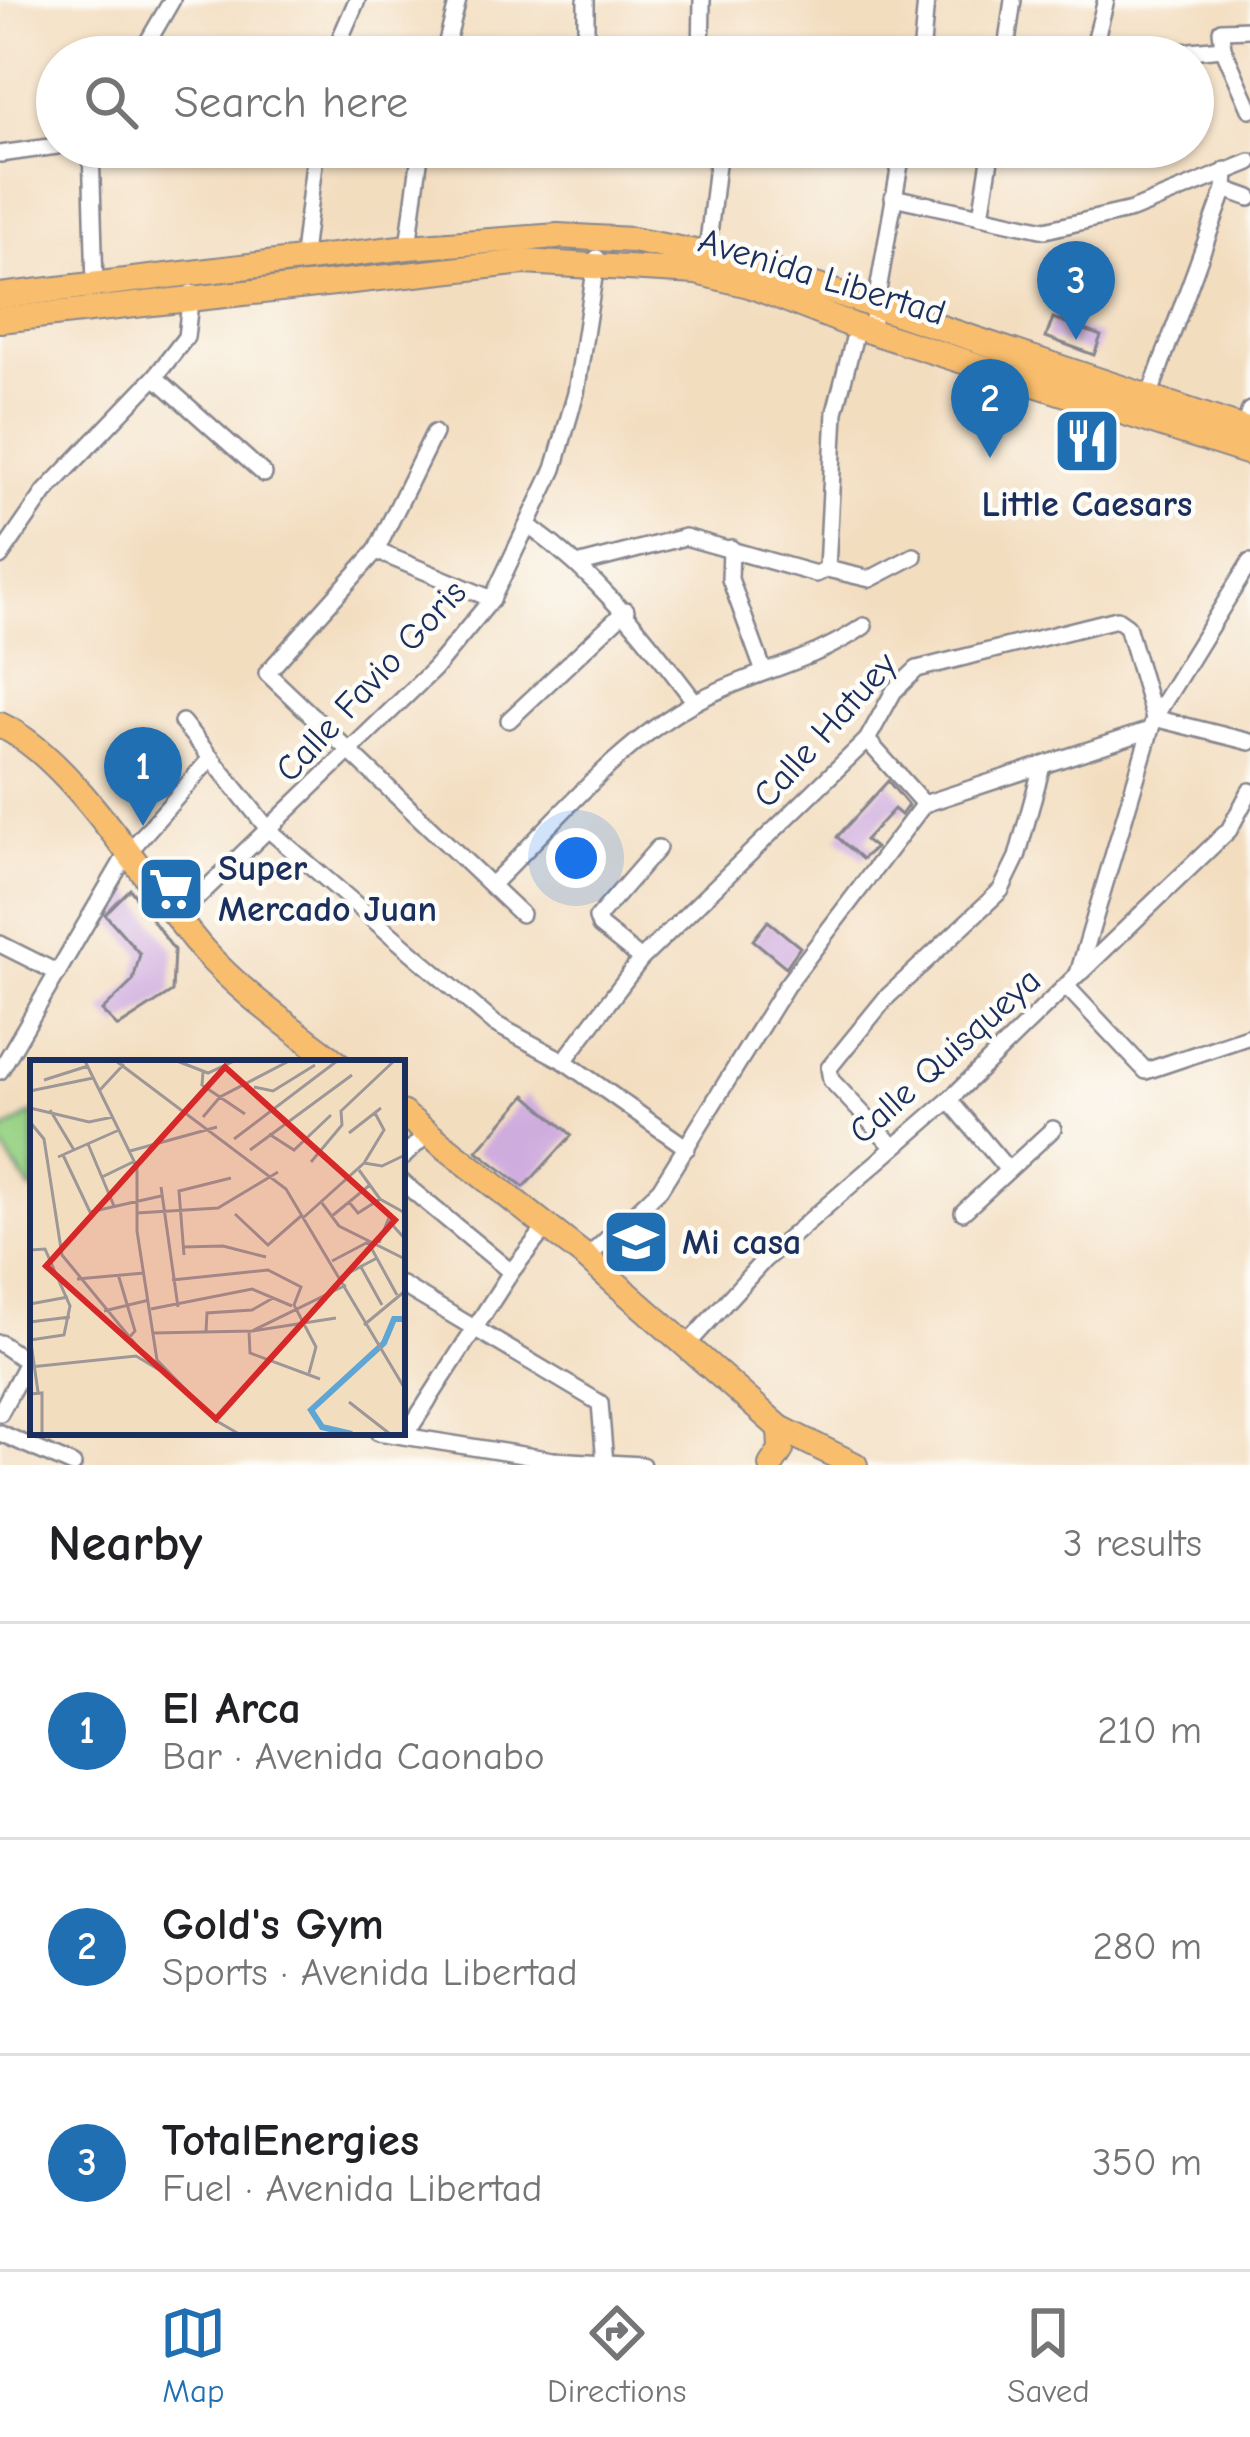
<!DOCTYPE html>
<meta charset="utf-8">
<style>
body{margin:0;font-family:"Comic Neue",sans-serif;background:#f6f6f6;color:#202124}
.you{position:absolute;left:576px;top:858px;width:42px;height:42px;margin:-30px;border:9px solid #fff;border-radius:50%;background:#1a73e8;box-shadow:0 0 0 18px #1a73e833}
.badge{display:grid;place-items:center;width:78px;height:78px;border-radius:50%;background:#1f6fb2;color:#fff;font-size:39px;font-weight:700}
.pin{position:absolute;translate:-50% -99px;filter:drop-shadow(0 3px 6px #0008)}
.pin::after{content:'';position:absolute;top:63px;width:42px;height:36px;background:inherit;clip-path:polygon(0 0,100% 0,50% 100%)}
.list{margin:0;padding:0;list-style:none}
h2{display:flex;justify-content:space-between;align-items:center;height:156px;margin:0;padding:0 48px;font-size:51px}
h2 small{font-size:39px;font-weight:400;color:#757577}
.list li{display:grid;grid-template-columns:78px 1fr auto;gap:36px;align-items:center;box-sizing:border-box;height:216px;padding:0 48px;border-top:3px solid #e0e0e0}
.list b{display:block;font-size:45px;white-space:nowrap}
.list p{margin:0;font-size:39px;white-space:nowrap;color:#757577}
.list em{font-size:39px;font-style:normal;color:#757577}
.icon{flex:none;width:66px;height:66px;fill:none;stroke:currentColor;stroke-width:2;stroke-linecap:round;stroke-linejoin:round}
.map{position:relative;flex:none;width:1250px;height:1465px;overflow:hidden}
.search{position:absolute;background:#fff;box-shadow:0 3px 9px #0004;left:36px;right:36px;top:36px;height:132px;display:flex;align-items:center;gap:30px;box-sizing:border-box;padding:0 42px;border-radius:66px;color:#757577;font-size:45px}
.sheet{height:804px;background:#fff}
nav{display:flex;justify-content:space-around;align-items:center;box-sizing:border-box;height:168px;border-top:3px solid #e0e0e0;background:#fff;font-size:33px;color:#757577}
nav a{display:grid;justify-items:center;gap:6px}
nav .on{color:#1f6fb2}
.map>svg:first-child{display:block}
.green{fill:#99d285;stroke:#5a8072;stroke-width:3}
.building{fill:#cfacde}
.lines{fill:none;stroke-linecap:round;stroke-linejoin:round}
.minor-casing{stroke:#87868e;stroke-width:20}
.primary-casing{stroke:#87868e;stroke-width:28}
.minor{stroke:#fff;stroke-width:15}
.primary{stroke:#f9be6d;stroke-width:24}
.labels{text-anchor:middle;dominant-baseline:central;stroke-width:9;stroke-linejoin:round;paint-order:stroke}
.street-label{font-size:36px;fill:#1b2f5e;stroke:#fdfcf7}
.poi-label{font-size:36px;font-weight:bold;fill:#1b2f5e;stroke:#fdfcf7;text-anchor:start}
.inset-river{fill:none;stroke:#5fa6d5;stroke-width:6}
.inset-road{fill:none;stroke:#9d9798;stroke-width:3}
.view{fill:#d62828;fill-opacity:0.15;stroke:#d62828;stroke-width:6}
.inset-edge{fill:none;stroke:#1b2f5e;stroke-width:6}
</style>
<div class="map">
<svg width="1250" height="1465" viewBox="0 0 1250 1465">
<rect width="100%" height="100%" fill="#fdfcf7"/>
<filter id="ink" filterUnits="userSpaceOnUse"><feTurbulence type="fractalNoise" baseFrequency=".00833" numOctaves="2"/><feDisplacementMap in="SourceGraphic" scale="24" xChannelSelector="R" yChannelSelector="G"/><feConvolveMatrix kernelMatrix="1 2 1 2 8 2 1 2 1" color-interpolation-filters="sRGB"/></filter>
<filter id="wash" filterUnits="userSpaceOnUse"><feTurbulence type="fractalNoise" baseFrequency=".004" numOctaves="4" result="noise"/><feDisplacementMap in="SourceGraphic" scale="48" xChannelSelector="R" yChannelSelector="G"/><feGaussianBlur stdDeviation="2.7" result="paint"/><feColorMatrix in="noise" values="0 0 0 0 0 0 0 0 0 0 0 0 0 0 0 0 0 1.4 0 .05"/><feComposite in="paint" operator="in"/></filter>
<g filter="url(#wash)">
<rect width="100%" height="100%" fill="#f3ddbf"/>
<path class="green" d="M 33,1113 L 33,1190 L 32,1191 L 0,1144 L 0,1133 Z"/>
<g id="blocks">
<g class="building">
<path d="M 1053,318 L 1101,336 L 1094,355 L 1046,337 Z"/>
<path d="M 888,781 L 908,805 L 901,815 L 894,809 L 865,840 L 875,848 L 862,859 L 837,837 Z"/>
<path d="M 130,889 L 174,950 L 172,992 L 118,1027 L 102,1011 L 133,981 L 140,954 L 105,914 Z"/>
<path d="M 768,921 L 800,947 L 786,967 L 753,940 Z"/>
<path d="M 526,1095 L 572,1135 L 524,1187 L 477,1151 Z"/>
</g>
</g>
</g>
<g filter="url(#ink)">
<use href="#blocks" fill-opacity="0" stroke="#87868e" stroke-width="3"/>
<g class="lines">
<defs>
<g id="minor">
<path d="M 1250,29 L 1221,30 L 1223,48 L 1250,109"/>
<path d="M 1157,54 L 1223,48"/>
<path d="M 139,57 L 172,0"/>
<path d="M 332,57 L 357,0"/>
<path d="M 443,57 L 458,0"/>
<path d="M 586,57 L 586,0"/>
<path d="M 701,57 L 702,0"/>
<path d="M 921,57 L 926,0"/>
<path d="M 1005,57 L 1013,0"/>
<path d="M 1091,57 L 1106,0"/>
<path d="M 91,147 L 95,286"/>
<path d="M 0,154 L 57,146"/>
<path d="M 1225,189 L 1250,198"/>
<path d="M 893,197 L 1045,230 L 1132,210 L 1250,162"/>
<path d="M 981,216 L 992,147"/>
<path d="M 408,247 L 421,147"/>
<path d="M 707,252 L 719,147"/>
<path d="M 302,263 L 316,147"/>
<path d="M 871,331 L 903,147"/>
<path d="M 155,377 L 264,474"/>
<path d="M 1149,397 L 1225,189 L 1226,170"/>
<path d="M 1243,429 L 1250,410"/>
<path d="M 434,433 L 376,551 L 267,673 L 521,914"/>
<path d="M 529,526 C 598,576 644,634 695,702"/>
<path d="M 731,548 L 730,579 L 764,672"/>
<path d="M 376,551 L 492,599"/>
<path d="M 0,557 L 45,492 L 155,377 L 186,337 L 191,293"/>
<path d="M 581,564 L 685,537 L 816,574 L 827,569 L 835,412 L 857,327"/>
<path d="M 827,569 L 870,579 L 914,556"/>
<path d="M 509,720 L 626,610"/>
<path d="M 182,722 L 269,830 L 495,1024 L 564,1061 L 687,1148"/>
<path d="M 867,740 L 924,804"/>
<path d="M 491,885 C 554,824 618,743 697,701 C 751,672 813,662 864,626"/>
<path d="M 176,918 L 434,669 L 492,599 L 554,469 L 576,393 L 597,258"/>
<path d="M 0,944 L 58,973"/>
<path d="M 641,959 L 600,926 L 597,918 L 658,848"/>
<path d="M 1081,972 L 1229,830 L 1250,791"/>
<path d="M 1067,987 L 1146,1071 L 1250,1036"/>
<path d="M 564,1061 L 641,959 L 867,740 L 894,691 L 917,669 L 1117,619 L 1127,626 L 1154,718 L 1250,742"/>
<path d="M 0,1071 L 126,855 L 211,758"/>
<path d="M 949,1100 L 1008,1170"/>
<path d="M 892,1145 L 831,1080 L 829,1068 L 886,998 L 1001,890 L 1017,857 L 1042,766"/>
<path d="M 402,1158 L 428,1133"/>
<path d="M 402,1182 L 511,1272"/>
<path d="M 963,1212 L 1053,1129"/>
<path d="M 587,1258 L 660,1189 L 786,986 L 924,804 L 1150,730"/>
<path d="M 402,1285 L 600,1403 L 605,1463"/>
<path d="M 0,1343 L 33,1366"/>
<path d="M 686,1346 L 764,1260 L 949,1100 L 1078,974 L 1154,718 L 1250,562"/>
<path d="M 0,1413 L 26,1364"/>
<path d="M 378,1432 L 553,1460 L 642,1465"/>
<path d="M 0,1433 L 73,1465"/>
<path d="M 405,1436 L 511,1272 L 547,1226"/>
</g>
<g id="primary">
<path d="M 0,296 L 408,247 L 558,236 L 632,240 L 738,260 L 1250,431"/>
<path d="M 0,320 L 524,262 L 696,272 L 749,285 L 857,327 L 1250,453"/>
<path d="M 0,725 C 73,758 148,887 203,950 C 242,994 291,1027 337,1063"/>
<path d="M 402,1113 L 587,1258 L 780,1428 L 855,1465"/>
<path d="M 771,1465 L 781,1450 L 780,1428"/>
</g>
</defs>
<use href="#minor" class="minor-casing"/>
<use href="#primary" class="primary-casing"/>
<use href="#minor" class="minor"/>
<use href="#primary" class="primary"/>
</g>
</g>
<defs>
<symbol id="restaurant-square" viewBox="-11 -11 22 22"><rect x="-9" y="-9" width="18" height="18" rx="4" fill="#1f6fb2" stroke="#fdfcf7"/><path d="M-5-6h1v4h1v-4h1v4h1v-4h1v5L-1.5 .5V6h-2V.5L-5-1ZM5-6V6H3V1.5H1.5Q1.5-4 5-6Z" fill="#fff"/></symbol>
<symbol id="supermarket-square" viewBox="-11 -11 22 22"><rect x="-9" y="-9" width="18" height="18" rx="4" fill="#1f6fb2" stroke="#fdfcf7"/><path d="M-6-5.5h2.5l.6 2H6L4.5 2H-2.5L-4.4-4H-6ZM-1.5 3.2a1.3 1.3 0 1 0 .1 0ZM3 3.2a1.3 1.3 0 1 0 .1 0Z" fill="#fff"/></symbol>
<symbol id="school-square" viewBox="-11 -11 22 22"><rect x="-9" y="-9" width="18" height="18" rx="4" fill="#1f6fb2" stroke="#fdfcf7"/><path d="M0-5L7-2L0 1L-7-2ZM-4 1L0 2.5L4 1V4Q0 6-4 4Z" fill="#fff"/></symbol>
</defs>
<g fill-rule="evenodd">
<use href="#restaurant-square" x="1049" y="403" width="76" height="76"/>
<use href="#supermarket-square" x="133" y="851" width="76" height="76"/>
<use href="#school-square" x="598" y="1204" width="76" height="76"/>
</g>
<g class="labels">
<g class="street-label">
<text transform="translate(822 277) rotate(17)">Avenida Libertad</text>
<text transform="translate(371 681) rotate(-47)">Calle Favio Goris</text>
<text transform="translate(825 730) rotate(-48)">Calle Hatuey</text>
<text transform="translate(945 1056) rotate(-42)">Calle Quisqueya</text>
</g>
<g class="poi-label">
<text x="1087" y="504" text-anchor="middle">Little Caesars</text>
<text x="218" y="868">Super<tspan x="218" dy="41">Mercado Juan</tspan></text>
<text x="682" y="1242">Mi casa</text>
</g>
</g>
<g transform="translate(30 1060)">
<rect width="375" height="375" fill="#f3ddbf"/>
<path class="inset-river" d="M 322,374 L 292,367 L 281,350 L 354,283 L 364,259 L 375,259"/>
<path class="inset-road" d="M 55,1 L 107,107 L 107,171 L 127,300 L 185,360 L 209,374M 86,1 L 256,129 L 375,329M 147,1 L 178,13 L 204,1M 173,12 L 172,25 L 215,54M 14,20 L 58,6M 224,27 L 243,31 L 285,5M 0,31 L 63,18M 69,31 L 94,4M 0,48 L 59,62 L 83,57M 20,50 L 44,90M 173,57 L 190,37 L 259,1M 0,62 L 14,79 L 32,195 L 116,297M 319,73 L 351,48M 239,74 L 264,90 L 301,55M 204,79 L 307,1M 58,84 L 84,146M 220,90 L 322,15M 100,91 L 187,67M 33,95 L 60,152 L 131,136M 28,97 L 89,70M 281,102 L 312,65 L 311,51 L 364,1M 334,103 L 352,106 L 375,95M 329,110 L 350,139 L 375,153M 72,117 L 105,101M 131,127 L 148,247M 319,142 L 328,153 L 350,139M 292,143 L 309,166 L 375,199M 107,153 L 188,148 L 248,112M 205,154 L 238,185 L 271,156M 302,156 L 341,124M 273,158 L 334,103 L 354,70 L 345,53M 338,182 L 367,235M 349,183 L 358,160 L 375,179M 153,187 L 193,186 L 236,197M 0,190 L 15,189 L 40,246 L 34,275 L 0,280M 154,195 L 149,131 L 201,118M 302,201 L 340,181M 331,207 L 352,245M 88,214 L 105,271 L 98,279M 311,217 L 347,198M 47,219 L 114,213M 142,220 L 238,210 L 271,227 L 264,245 L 286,287 L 279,313M 0,244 L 38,237M 121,249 L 222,229 L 262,246M 74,251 L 119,240M 0,262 L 40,257M 334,265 L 375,231M 176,271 L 177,253 L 222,250 L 243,238M 219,271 L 220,293 L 290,319M 223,271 L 306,258M 123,273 L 222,271 L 316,225M 0,276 L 8,332M 0,307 L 106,296 L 131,311M 0,334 L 12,333 L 12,374M 319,342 L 360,374"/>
<path class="view" d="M 195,7 L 365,160 L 186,359 L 16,206 Z"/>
<rect width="375" height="375" class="inset-edge"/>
</g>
</svg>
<div class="you"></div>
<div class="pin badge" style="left:143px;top:826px">1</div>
<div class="pin badge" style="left:990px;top:458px">2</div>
<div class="pin badge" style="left:1076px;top:340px">3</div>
<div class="search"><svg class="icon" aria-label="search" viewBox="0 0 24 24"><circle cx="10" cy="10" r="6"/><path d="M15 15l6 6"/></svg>Search here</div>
</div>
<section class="sheet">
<h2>Nearby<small>3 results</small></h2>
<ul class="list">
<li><span class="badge">1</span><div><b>El Arca</b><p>Bar · Avenida Caonabo</p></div><em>210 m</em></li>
<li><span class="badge">2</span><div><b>Gold's Gym</b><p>Sports · Avenida Libertad</p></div><em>280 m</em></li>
<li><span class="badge">3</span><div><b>TotalEnergies</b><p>Fuel · Avenida Libertad</p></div><em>350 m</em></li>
</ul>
</section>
<nav>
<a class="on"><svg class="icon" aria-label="map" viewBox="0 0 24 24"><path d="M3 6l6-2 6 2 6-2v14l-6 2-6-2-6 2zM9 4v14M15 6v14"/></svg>Map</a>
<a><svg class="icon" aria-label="directions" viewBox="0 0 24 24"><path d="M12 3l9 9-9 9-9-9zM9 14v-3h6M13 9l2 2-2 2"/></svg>Directions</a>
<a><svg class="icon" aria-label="saved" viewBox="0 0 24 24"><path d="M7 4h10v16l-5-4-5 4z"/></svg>Saved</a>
</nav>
